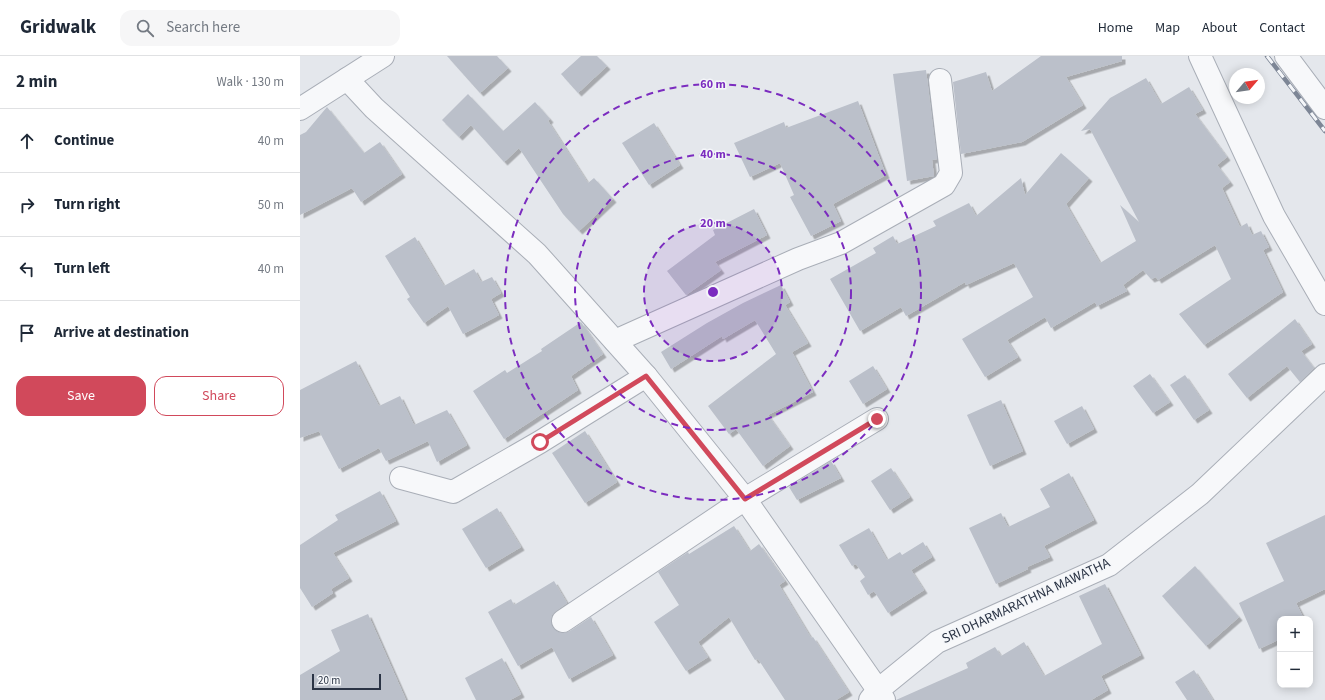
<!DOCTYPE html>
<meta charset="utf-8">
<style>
body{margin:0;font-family:"Source Sans 3",sans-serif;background:#f6f6f7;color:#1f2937}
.controls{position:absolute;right:12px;bottom:12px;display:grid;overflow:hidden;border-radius:8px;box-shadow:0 2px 10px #0003}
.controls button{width:36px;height:36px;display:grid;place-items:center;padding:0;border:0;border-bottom:1px solid #e0e1e3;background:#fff;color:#1f2937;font:20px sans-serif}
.compass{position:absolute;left:929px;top:12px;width:36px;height:36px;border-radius:50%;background:#fff;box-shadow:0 2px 10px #0003;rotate:61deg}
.scale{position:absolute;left:12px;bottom:10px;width:69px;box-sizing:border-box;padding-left:4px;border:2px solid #2b3445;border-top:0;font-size:11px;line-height:14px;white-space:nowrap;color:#2b3445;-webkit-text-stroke:3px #f4f6f9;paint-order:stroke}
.stop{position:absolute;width:12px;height:12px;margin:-9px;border:3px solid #d1495b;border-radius:50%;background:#fff}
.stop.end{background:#d1495b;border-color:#fff;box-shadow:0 1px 4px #0008}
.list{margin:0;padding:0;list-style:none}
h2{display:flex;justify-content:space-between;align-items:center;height:52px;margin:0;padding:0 16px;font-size:17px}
h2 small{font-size:13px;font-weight:400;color:#747a83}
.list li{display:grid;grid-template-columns:26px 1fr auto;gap:12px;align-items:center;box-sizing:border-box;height:64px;padding:0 16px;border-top:1px solid #e0e1e3}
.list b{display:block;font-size:15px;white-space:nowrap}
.list em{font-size:13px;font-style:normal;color:#747a83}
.actions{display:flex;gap:8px;padding:12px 16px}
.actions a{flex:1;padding:9px 0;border:1px solid #d1495b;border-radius:12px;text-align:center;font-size:14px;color:#d1495b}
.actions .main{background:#d1495b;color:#fff}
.icon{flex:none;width:22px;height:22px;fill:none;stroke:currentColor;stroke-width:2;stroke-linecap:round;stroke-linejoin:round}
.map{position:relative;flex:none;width:1025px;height:644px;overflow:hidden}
header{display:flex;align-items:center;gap:24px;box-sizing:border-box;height:56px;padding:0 20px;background:#fff;border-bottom:1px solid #e0e1e3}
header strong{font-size:19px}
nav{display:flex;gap:22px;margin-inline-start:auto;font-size:14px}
.search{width:280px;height:36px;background:#f6f6f7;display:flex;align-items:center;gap:10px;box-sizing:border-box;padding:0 14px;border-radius:12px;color:#747a83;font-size:15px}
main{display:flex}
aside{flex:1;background:#fff}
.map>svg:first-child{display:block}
.building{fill:#bbc0ca;filter:url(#shadow)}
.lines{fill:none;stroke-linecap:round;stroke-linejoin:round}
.minor-casing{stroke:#a9aeb7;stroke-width:24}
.minor{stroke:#f7f8fa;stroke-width:22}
.rail-casing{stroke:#7d8696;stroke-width:4.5}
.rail{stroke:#f4f6f9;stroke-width:3;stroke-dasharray:9;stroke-linecap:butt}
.route{stroke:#d1495b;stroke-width:5}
.ring{fill:none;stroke:#7b2cbf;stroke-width:2;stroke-dasharray:7 5}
.labels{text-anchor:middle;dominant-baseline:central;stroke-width:3;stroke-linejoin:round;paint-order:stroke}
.street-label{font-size:14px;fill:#2b3445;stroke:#f4f6f9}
.centre{fill:#7b2cbf;stroke:#f4f6f9;stroke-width:2}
.ring-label{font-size:12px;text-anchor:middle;font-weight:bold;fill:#7b2cbf;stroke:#f4f6f9;stroke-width:3;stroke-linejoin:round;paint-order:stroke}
</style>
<header>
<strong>Gridwalk</strong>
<div class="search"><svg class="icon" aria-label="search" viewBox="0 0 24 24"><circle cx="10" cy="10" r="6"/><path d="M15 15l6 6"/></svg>Search here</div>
<nav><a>Home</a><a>Map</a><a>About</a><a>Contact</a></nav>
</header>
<main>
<aside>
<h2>2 min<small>Walk · 130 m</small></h2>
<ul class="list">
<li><svg class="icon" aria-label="ahead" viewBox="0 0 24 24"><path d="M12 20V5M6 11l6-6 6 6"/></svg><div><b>Continue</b></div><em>40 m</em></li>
<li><svg class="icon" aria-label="right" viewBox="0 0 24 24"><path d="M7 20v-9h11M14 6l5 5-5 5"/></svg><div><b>Turn right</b></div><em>50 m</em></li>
<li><svg class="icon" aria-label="left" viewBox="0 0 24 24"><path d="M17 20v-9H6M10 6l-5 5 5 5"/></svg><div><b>Turn left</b></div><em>40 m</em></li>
<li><svg class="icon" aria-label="arrive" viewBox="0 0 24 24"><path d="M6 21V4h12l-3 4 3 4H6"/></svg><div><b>Arrive at destination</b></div></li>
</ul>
<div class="actions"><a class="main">Save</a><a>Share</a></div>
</aside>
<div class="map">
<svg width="1025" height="644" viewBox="0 0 1025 644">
<defs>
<filter id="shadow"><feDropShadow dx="3.5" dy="3.5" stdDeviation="0" flood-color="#0004"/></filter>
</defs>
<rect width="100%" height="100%" fill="#e4e7ec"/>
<g class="building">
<path d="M 147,0 L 197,0 L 208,12 L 180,37 Z"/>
<path d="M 281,0 L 297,0 L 307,10 L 278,37 L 261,18 Z"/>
<path d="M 741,0 L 822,0 L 822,5 L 766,21 L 783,49 L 722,86 L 661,98 L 653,26 L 686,16 L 692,35 Z"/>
<path d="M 626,14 L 637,103 L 632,104 L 634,120 L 607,125 L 593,18 Z"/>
<path d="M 846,22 L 861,48 L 889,31 L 903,54 L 895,58 L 927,101 L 917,109 L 930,126 L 922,132 L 940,171 L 947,167 L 952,179 L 961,175 L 969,191 L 963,194 L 983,236 L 904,289 L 879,258 L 931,223 L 915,189 L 858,224 L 856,221 L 851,223 L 843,214 L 823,229 L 827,235 L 797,250 L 795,246 L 751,272 L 745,261 L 707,284 L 718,301 L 685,321 L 662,283 L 733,241 L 714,207 L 666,229 L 665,226 L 606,260 L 601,251 L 560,275 L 530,223 L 576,197 L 573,192 L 593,180 L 597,188 L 636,170 L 633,165 L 669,147 L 676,160 L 721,122 L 725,139 L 761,97 L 789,122 L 766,148 L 800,207 L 836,185 L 820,149 L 839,166 L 790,73 L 781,75 L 810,42 Z"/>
<path d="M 168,38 L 203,75 L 235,46 L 250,63 L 248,65 L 288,127 L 294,122 L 313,143 L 279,175 L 263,158 L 219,92 L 204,106 L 171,69 L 159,81 L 142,64 Z"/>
<path d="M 558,45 L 586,119 L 533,148 L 541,165 L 511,180 L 490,141 L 494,139 L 480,107 L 450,121 L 434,87 L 484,66 L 486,72 Z"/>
<path d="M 27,51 L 64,97 L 80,86 L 102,118 L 61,146 L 52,132 L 0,159 L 0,79 L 6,76 Z"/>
<path d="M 354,67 L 380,109 L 349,129 L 322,87 Z"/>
<path d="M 454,153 L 467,179 L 415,206 L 421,214 L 386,239 L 367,215 L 415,179 L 413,174 Z"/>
<path d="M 115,181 L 144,230 L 174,213 L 181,226 L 192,221 L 201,237 L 191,243 L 199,259 L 163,278 L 148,250 L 124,267 L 107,243 L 110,241 L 85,200 Z"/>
<path d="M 481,229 L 490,246 L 485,249 L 508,287 L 492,296 L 513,336 L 468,359 L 490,390 L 463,410 L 436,373 L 429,378 L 408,350 L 476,298 L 455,264 L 423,283 L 422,280 L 371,313 L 361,296 L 407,267 L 443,247 Z"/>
<path d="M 995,263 L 1012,288 L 1001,295 L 1014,312 L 1000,326 L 987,310 L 947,342 L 928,318 Z"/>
<path d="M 281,266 L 303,298 L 271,320 L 278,334 L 204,383 L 173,335 L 205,314 L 207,317 L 242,295 L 241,293 Z"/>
<path d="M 56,305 L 79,350 L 100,340 L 114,369 L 147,354 L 167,389 L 137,406 L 128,385 L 86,405 L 79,392 L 39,413 L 19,375 L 0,382 L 0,334 Z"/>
<path d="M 573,310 L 587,333 L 563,348 L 549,325 Z"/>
<path d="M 850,318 L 870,346 L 853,357 L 833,330 Z"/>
<path d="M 885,319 L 909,354 L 894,364 L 870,329 Z"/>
<path d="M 701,344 L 723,395 L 690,410 L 667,359 Z"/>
<path d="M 782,350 L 794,373 L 767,388 L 754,365 Z"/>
<path d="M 285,375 L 317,426 L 285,447 L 252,397 Z"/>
<path d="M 531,405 L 541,422 L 497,444 L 489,431 Z"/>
<path d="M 591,412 L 610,441 L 590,454 L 571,425 Z"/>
<path d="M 769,417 L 794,464 L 744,490 L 750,501 L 727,511 L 728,513 L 696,528 L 669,472 L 701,457 L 708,471 L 750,451 L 740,433 Z"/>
<path d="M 80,435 L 96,465 L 33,497 L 49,522 L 31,533 L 33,537 L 12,551 L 0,532 L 0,489 L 38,464 L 35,459 Z"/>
<path d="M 197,452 L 221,491 L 186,512 L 162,473 Z"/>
<path d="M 1025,459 L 1025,533 L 996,547 L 1004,563 L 980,563 L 980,583 L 959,593 L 939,547 L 984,525 L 966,487 Z"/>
<path d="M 434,470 L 450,495 L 459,488 L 485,525 L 479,529 L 511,582 L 513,581 L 549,636 L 536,644 L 485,644 L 458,603 L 455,604 L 429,561 L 398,586 L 408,601 L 386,615 L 354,566 L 379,549 L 358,516 L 388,496 L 389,498 Z"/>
<path d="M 569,472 L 587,504 L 600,496 L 602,499 L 623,486 L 632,501 L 611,514 L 624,534 L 588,557 L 574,535 L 568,539 L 560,525 L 565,521 L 556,508 L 552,510 L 539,489 Z"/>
<path d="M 895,510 L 939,561 L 906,590 L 862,540 Z"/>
<path d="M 254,525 L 267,547 L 256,555 L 252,559 L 251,566 L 253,572 L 258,576 L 264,577 L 270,575 L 291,561 L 313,599 L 269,623 L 252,591 L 218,610 L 188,556 L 211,543 L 214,549 Z"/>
<path d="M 805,528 L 841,599 L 801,620 L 808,634 L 791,644 L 596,644 L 668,612 L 666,607 L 695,591 L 701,600 L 724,586 L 744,620 L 802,588 L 779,540 Z"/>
<path d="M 68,558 L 106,644 L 0,644 L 0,619 L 40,595 L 31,574 Z"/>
<path d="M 202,602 L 221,638 L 210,644 L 176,644 L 165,622 Z"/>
<path d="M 894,614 L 913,644 L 887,644 L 875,626 Z"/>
</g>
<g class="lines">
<defs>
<g id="minor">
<path d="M 900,0 L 974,160 L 1025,248"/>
<path d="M 986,0 L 1025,52"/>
<path d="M 47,23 L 74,52 L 237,198 L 346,320 L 445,443 L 578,634 L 584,644"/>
<path d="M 0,53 L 83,0"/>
<path d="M 315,285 L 498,203 L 541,187 L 644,129 L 651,117 L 640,24"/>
<path d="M 101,422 L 153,436 L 240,386 L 346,320"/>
<path d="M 263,565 L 445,443 L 577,363"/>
<path d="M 570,644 L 578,634 L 637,586 L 809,509 L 900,438 L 1025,319"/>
</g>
</defs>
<use href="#minor" class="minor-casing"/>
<use href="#minor" class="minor"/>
<defs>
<path id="rail" d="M 967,0 L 1025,75"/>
</defs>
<use href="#rail" class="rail-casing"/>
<use href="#rail" class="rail"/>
</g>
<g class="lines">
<path class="route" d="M 240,386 L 346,320 L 445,443 L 577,363"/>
</g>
<circle cx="413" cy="236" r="69" fill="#7b2cbf" fill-opacity=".12"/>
<g class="ring">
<circle cx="413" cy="236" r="69"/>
<circle cx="413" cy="236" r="138"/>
<circle cx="413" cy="236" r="208"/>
</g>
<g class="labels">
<g class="street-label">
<text transform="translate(726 545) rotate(-25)">SRI DHARMARATHNA MAWATHA</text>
</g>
</g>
<circle cx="413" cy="236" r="6" class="centre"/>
<g class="ring-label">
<text x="413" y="32">60 m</text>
<text x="413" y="102">40 m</text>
<text x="413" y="171">20 m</text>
</g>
</svg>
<div class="controls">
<button>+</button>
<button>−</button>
</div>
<svg class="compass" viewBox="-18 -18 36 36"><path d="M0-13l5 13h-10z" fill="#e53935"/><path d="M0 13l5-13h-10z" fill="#747a83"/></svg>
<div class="scale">20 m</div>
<div class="stop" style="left:240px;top:386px"></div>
<div class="stop end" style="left:577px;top:363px"></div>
</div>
</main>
